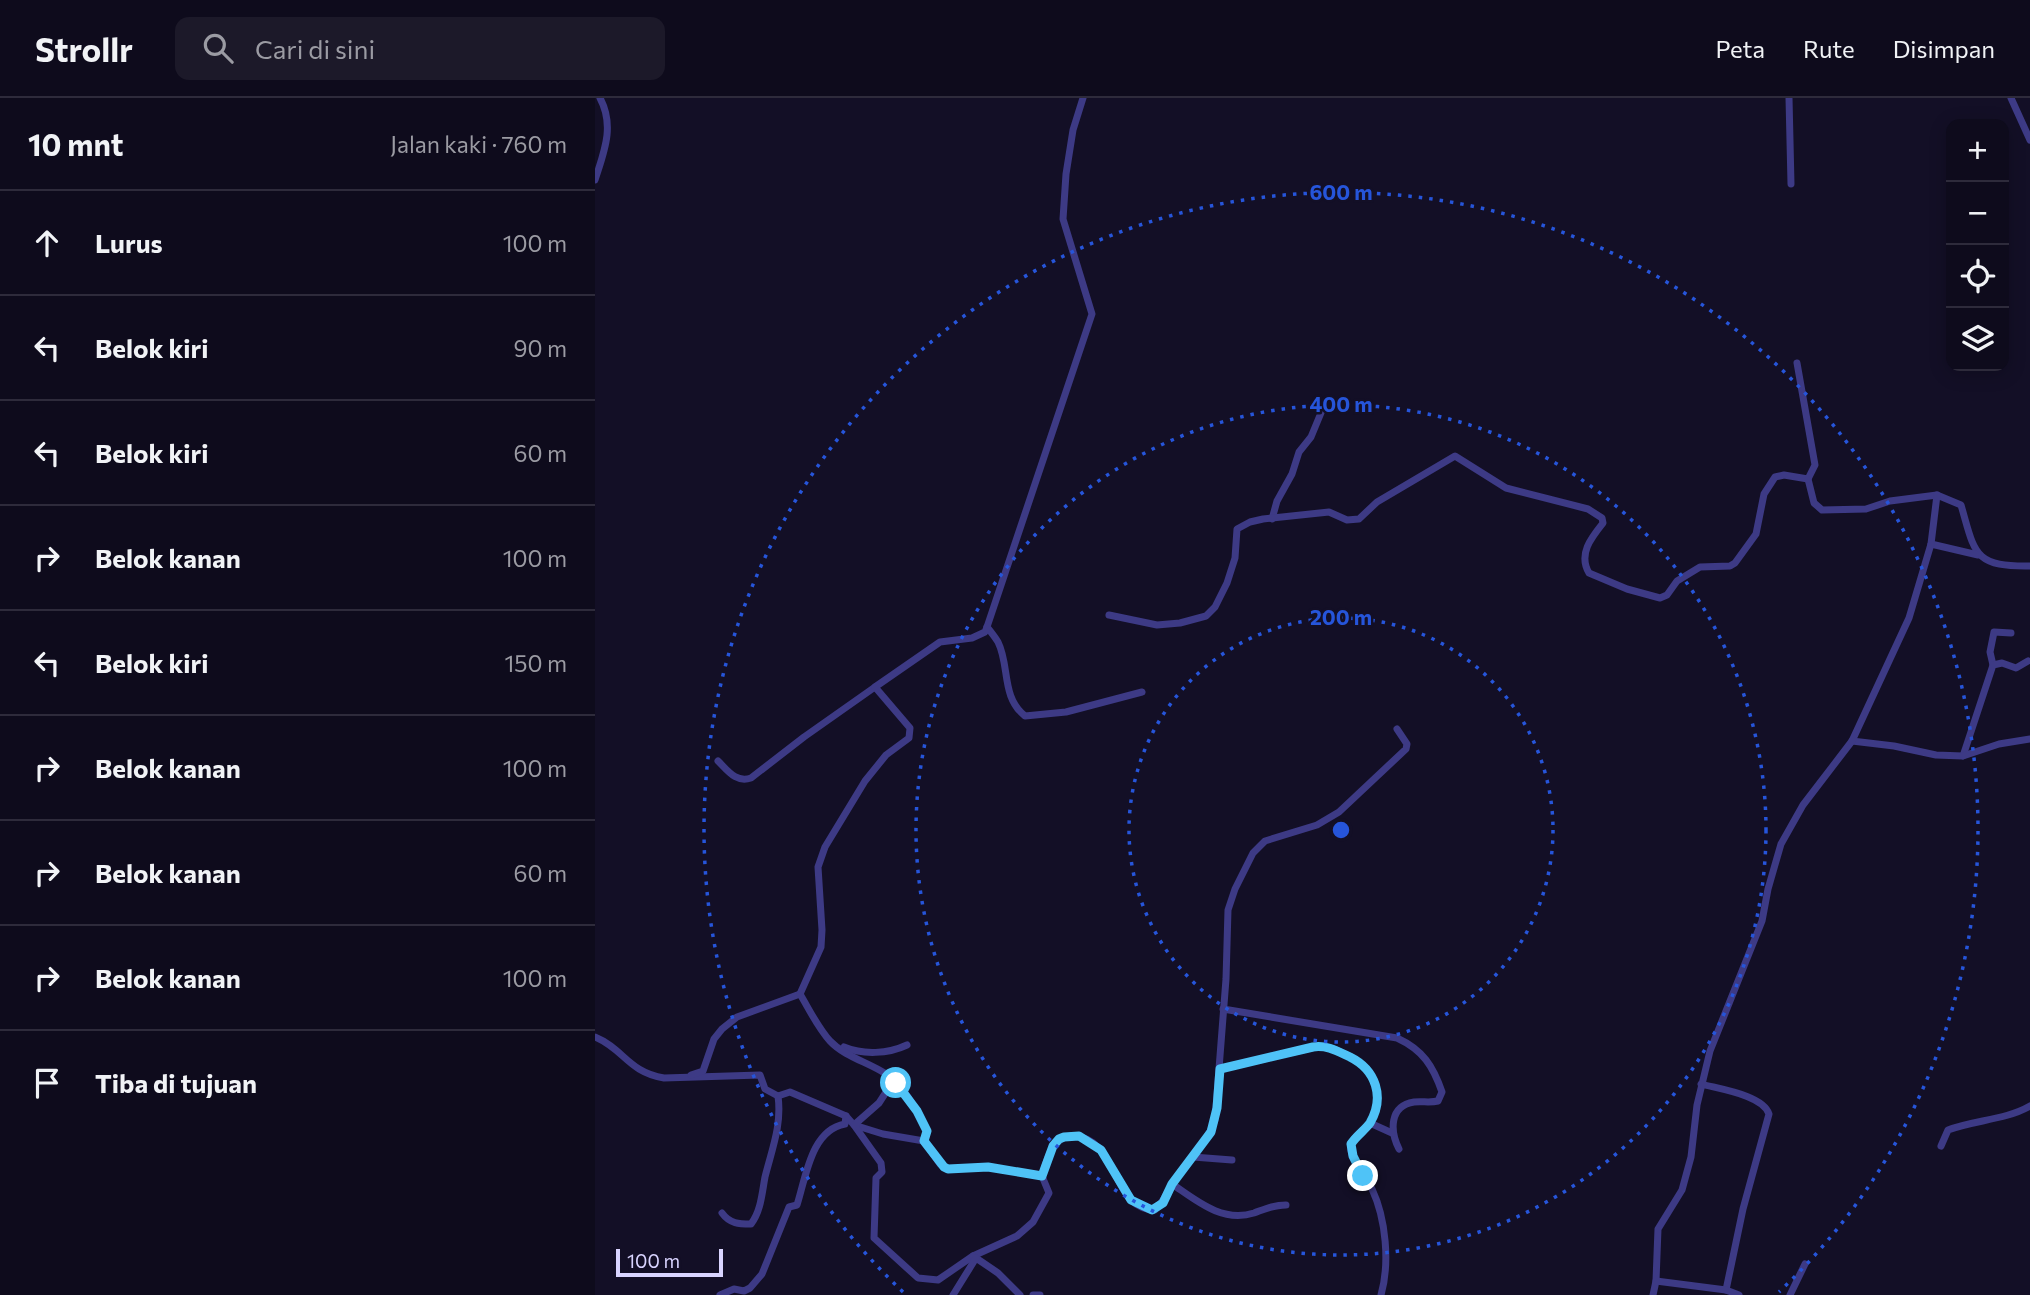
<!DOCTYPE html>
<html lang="id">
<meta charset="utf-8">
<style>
body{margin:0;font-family:Commissioner,sans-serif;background:#1c1929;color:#f1f3f6}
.controls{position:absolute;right:21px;top:21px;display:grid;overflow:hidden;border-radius:14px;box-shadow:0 4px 18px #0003}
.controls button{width:63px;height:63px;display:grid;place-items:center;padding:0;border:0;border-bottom:2px solid #2e2b3b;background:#0e0b1c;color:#f1f3f6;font:35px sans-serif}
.scale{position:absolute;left:21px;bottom:18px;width:107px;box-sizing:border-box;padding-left:7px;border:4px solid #d9d4ff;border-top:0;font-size:19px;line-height:24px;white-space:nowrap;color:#d9d4ff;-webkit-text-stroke:5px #130f26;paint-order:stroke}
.stop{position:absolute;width:21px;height:21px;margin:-16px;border:5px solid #4fc3f7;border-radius:50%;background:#fff}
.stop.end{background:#4fc3f7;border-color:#fff;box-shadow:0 2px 7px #0008}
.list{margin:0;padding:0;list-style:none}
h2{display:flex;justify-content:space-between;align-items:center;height:91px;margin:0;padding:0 28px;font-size:30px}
h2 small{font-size:23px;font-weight:400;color:#9b9ba3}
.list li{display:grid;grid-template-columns:46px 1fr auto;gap:21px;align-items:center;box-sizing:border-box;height:105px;padding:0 28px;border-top:2px solid #2e2b3b}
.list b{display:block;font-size:26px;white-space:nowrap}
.list em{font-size:23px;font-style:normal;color:#9b9ba3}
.icon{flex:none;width:38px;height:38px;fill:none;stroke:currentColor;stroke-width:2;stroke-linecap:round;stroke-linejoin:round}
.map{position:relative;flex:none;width:1435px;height:1197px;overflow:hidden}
header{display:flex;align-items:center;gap:42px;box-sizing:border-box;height:98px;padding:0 35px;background:#0e0b1c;border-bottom:2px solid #2e2b3b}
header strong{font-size:33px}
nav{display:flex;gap:38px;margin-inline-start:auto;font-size:24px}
.search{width:490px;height:63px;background:#1c1929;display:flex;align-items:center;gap:18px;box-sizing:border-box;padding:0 24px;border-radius:14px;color:#9b9ba3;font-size:26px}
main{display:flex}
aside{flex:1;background:#0e0b1c}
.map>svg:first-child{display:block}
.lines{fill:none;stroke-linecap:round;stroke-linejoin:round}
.minor{stroke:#3d3a85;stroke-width:7}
.route{stroke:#4fc3f7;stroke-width:9}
.ring{fill:none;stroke:#2655da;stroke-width:3.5;stroke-dasharray:3.5 7}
.centre{fill:#2655da;stroke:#130f26;stroke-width:3.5}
.ring-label{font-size:21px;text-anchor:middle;font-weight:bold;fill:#2655da;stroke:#130f26;stroke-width:5;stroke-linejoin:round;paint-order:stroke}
</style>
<header>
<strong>Strollr</strong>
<div class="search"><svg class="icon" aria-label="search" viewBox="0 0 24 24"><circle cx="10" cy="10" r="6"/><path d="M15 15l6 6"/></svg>Cari di sini</div>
<nav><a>Peta</a><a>Rute</a><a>Disimpan</a></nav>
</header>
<main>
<aside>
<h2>10 mnt<small>Jalan kaki · 760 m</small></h2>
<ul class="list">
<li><svg class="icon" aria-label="ahead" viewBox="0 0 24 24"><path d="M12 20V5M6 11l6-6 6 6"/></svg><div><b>Lurus</b></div><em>100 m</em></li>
<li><svg class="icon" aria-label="left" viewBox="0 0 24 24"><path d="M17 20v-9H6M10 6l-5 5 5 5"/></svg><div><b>Belok kiri</b></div><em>90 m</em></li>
<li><svg class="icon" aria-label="left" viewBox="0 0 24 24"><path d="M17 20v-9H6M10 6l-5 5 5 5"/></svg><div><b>Belok kiri</b></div><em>60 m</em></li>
<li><svg class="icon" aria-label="right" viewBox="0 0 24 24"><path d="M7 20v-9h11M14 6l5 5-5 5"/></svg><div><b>Belok kanan</b></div><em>100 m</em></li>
<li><svg class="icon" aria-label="left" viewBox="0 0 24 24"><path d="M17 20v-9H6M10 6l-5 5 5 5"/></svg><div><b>Belok kiri</b></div><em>150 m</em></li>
<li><svg class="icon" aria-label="right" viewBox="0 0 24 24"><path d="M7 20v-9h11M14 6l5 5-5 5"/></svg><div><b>Belok kanan</b></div><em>100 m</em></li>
<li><svg class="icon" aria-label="right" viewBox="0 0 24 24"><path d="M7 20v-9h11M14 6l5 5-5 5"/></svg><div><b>Belok kanan</b></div><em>60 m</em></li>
<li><svg class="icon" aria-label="right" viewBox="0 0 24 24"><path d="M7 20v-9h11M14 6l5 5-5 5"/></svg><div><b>Belok kanan</b></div><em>100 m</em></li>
<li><svg class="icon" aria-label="arrive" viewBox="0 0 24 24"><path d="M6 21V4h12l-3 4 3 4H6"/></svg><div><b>Tiba di tujuan</b></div></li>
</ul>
</aside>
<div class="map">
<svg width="1435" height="1197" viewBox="0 0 1435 1197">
<rect width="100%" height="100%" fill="#130f26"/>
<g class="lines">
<g class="minor">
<path d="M 1194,0 L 1196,86"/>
<path d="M 1416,0 L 1435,42"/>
<path d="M 0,82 C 9,54 20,28 5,0"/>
<path d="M 1213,381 L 1219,405 L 1227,412 L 1271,411 L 1295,403 L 1342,397 L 1366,407 C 1380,455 1378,469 1435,468"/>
<path d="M 677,421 L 682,403 L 697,376 L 704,354 L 716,339 L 728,310"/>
<path d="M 1336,446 L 1383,457"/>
<path d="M 514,517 L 562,527 L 585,525 L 611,518 L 620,509 L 632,485 L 640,460 L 642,431 L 655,424 L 668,421 L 734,414 L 752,422 L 764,421 L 782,404 L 860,358 L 911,390 L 993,411 L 1007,420 L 1008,425 C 996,440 983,456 994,475 L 1032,491 L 1065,500 L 1072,497 L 1082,483 L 1105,469 L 1135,468 L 1140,465 L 1161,436 L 1169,396 L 1180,379 L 1189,377 L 1213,381 L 1220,367 L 1202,265"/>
<path d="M 392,529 C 396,534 400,539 403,544 C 415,568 406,599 430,618 L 471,614 L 547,594"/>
<path d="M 1398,567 L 1395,554 L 1399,534 L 1416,535"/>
<path d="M 1257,643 L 1299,648 L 1341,657 L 1368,658 L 1398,567 L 1407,565 L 1421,570 L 1433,563"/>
<path d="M 1368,658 L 1404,646 L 1435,641"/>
<path d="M 123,663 C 133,673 141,685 156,680 L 209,639 L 280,589"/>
<path d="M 628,911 L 802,940 C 828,952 838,968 847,994 L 843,1003 C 835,1005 827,1003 819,1004 C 794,1008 795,1033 804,1051"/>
<path d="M 0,939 C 29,951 33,974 69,980 L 165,977 L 170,991 L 183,998 L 195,994 L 251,1018 L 259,1027 L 288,1036 L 329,1043 L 345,1066 L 353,1071 L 393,1069 L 447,1078 C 452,1061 457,1038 478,1038 C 513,1039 517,1081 535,1101 C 542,1108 550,1112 560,1112 C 569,1104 572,1094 579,1083 C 593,1062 611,1047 620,1022 L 631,881 L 633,812 L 640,791 L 658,755 L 670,743 L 722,727 L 744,714 L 811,651 L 812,646 L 802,631"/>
<path d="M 249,949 C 268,957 293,956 312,947"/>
<path d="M 625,971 L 725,948 C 738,949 754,957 765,965 C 784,978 787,1008 773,1027 C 766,1035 754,1041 756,1053 C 759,1068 770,1078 777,1091 C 791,1121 795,1165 786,1197"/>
<path d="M 96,977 L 108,973 L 119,941 L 127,931 L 142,919 L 205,896"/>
<path d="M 301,984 L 293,991 L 284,1005 L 259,1027 L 286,1065 L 287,1074 L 281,1080 L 279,1140 L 323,1180 L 343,1182 L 378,1158 L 422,1138 L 438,1124 L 454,1095 L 447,1078"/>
<path d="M 1106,986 C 1124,991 1168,997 1174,1016 L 1148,1111 L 1131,1192"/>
<path d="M 775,1025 L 797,1035"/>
<path d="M 329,1043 L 332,1033 C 322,1014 310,988 291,976 C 273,964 250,959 235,943 C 223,930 214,911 205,896 L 226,849 L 227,832 L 223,769 L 230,749 L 270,683 L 291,657 L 314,640 L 315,630 L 280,589 L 345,544 L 377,540 L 390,534 L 392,529 L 497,216 L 468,121 L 471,76 L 478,32 L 488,0"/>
<path d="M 1346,1048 L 1353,1032 C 1379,1022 1411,1022 1435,1008"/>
<path d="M 598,1059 L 637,1062"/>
<path d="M 577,1086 C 602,1103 627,1125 659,1115 C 670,1111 678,1107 691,1107"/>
<path d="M 127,1115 C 135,1126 144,1126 156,1126 C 166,1113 167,1095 170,1079 C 177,1051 187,1027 183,998"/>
<path d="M 378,1158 L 403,1175 L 425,1197"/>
<path d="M 1061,1183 L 1131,1192 L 1144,1197"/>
<path d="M 125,1197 L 139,1191 L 149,1193 L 155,1190 L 167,1176 L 194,1109 L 202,1107 C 211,1079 216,1032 250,1026 L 251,1018"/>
<path d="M 358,1197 L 381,1160"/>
<path d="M 438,1197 L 445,1197"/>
<path d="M 1058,1197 L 1061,1183 L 1063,1131 L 1087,1092 L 1096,1059 L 1102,1007 L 1115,953 L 1167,823 L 1173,791 L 1186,746 L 1208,707 L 1257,643 L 1314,520 L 1336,446 L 1342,397"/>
<path d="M 1195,1197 L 1210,1166"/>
</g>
</g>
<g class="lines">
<path class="route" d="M 301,985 L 322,1013 L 332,1033 L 329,1043 L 349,1069 L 353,1071 L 393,1069 L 447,1078 L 458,1048 L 464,1041 L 469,1039 L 484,1038 L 506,1052 L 536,1102 L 557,1112 L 568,1105 L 577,1086 L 616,1034 L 622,1010 L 625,971 L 718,949 C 732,947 742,953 755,959 C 781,972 790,999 775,1025 C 770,1032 761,1038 756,1046 L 758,1058 L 768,1078"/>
</g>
<g class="ring">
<circle cx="746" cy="732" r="212"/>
<circle cx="746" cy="732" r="425"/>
<path d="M308 1194A637 637 0 1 1 1184 1194"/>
</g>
<circle cx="746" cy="732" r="10" class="centre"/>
<g class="ring-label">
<text x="746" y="102">600 m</text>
<text x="746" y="314">400 m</text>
<text x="746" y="527">200 m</text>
</g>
</svg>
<div class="controls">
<button>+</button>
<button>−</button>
<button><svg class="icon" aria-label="locate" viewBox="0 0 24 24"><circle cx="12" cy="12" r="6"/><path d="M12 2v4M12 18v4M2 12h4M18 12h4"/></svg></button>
<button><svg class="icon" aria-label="layers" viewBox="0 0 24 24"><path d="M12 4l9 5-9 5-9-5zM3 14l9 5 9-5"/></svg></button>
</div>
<div class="scale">100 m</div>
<div class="stop" style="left:301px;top:985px"></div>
<div class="stop end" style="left:768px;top:1078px"></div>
</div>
</main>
